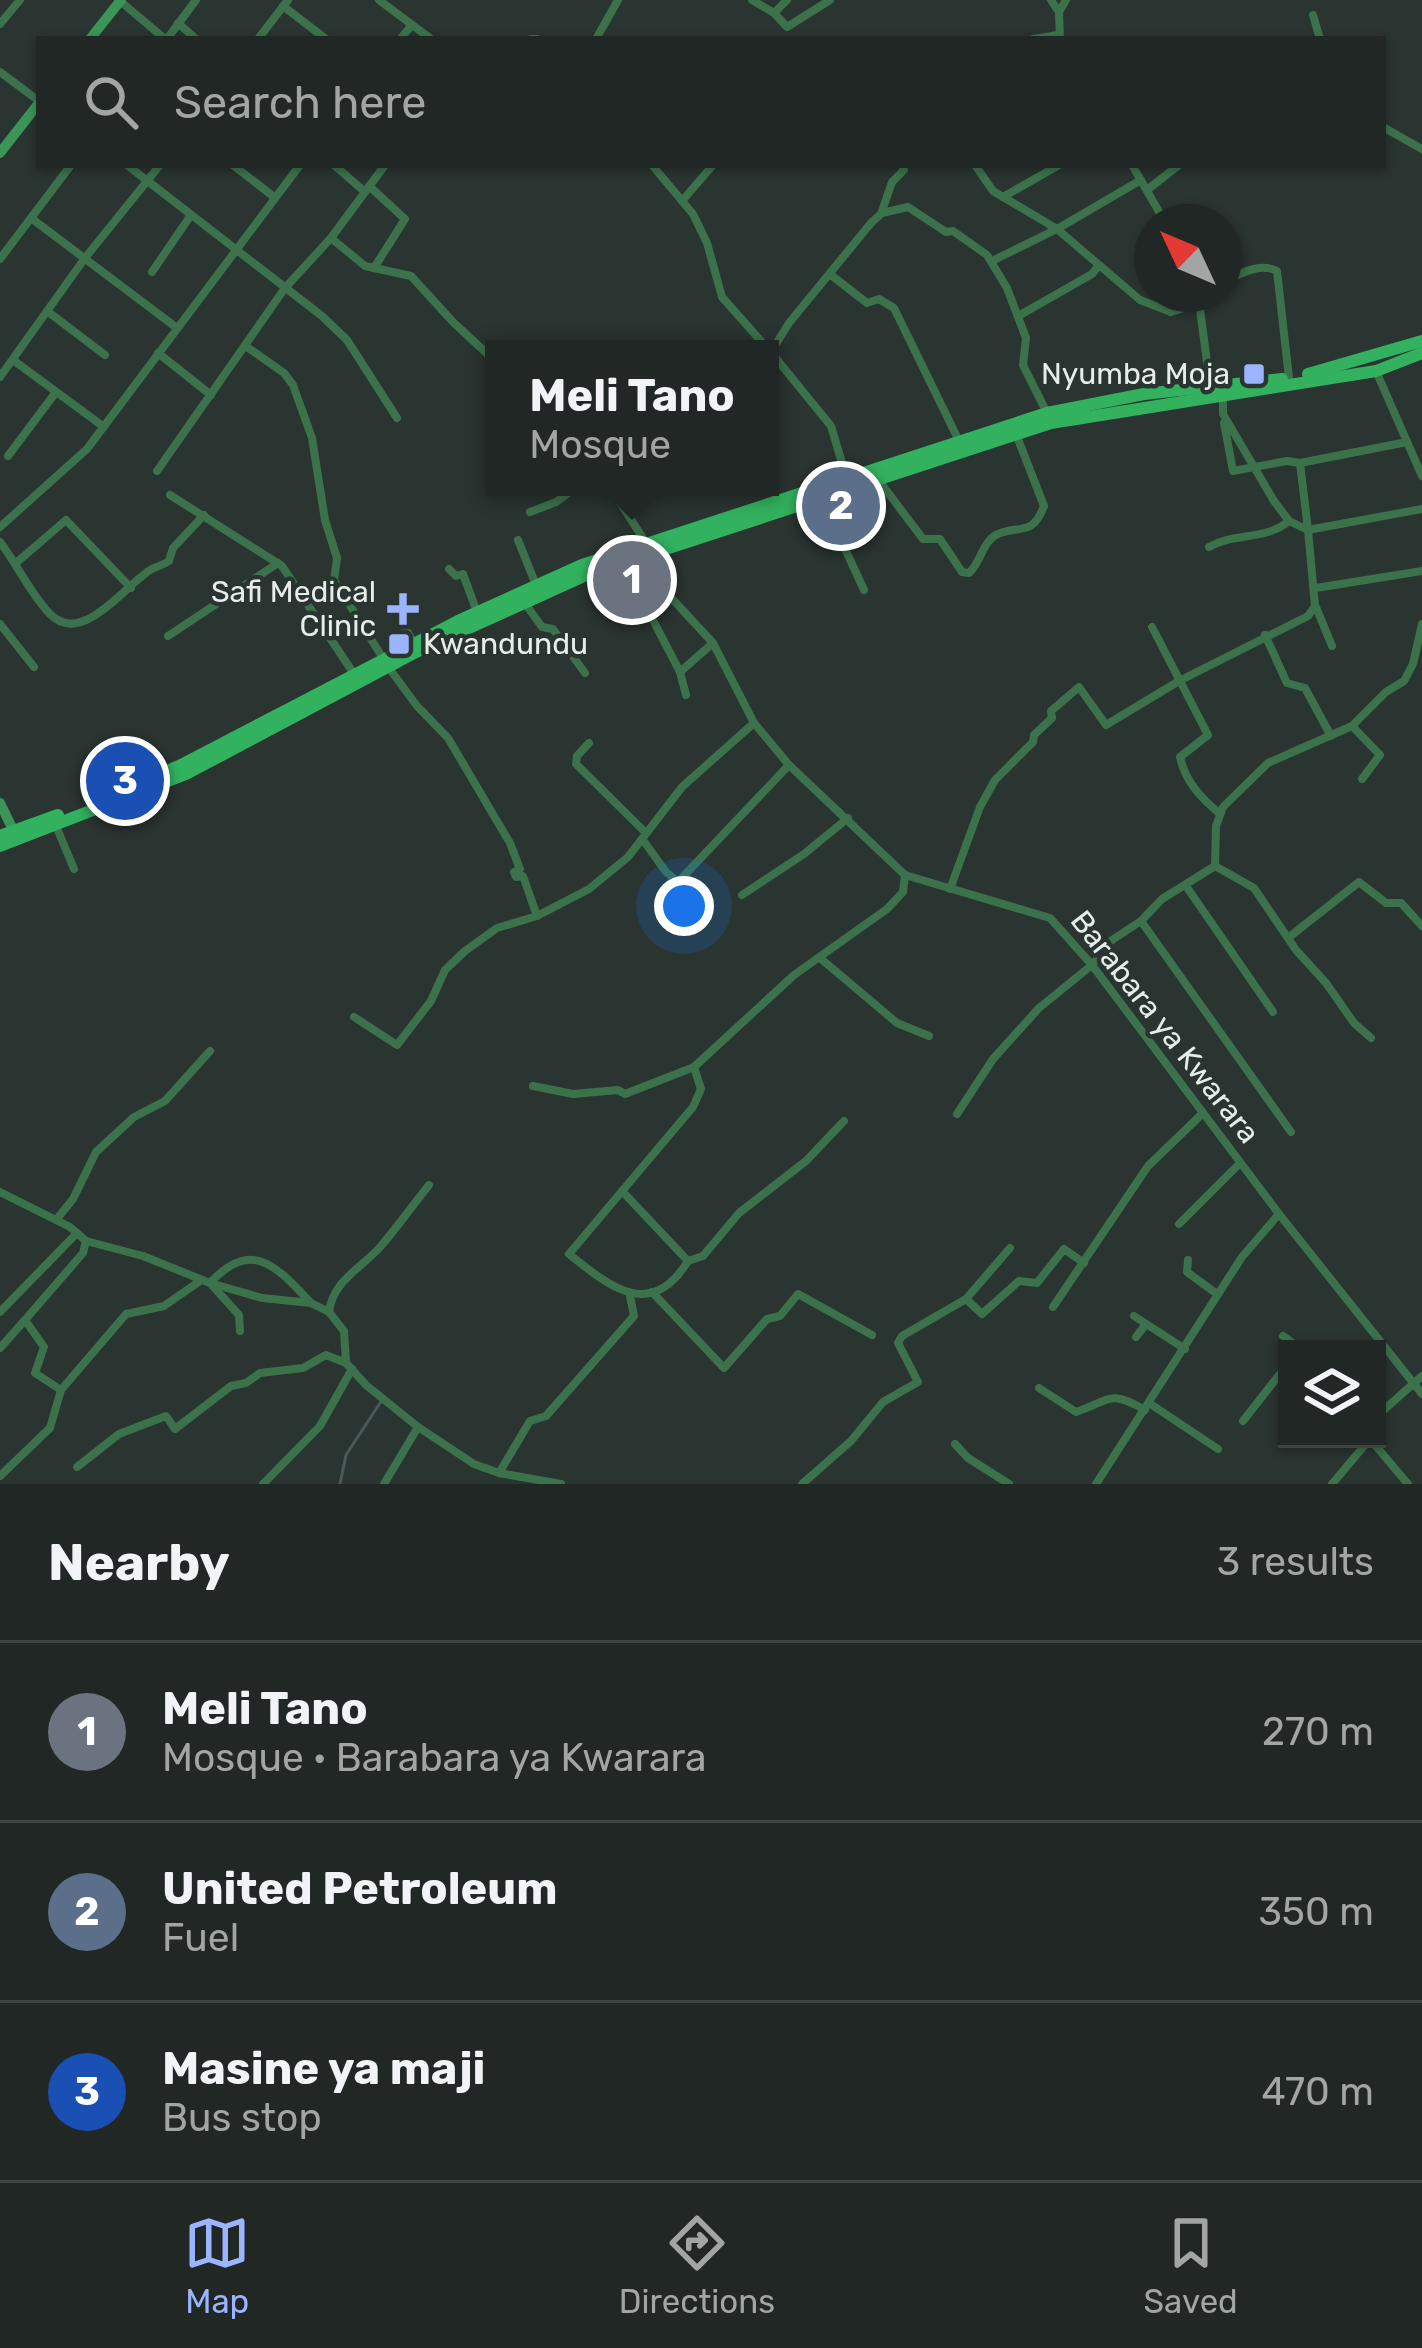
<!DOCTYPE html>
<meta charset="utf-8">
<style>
body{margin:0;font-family:Rubik,sans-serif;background:#282f2c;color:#f1f3f6}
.controls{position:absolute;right:36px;bottom:36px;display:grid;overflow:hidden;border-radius:0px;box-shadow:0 3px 9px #0004}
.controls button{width:108px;height:108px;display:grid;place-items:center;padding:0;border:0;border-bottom:3px solid #3d4441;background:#202724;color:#f1f3f6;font:60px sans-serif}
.compass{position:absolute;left:1134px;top:204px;width:108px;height:108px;border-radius:50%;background:#202724;box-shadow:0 3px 9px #0004;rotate:314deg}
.you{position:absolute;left:684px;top:906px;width:42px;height:42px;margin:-30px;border:9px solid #fff;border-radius:50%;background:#1a73e8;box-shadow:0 0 0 18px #1a73e833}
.badge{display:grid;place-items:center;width:78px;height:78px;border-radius:50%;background:#9cb4fd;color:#fff;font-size:39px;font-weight:700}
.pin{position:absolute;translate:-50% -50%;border:6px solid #fff;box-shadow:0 3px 12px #0006}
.popup{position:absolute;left:485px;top:340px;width:294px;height:156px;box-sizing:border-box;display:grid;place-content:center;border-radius:0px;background:#202724;filter:drop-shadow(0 3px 9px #0005);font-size:39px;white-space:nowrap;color:#a2a5a6}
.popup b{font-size:45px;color:#f1f3f6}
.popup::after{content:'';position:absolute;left:50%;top:100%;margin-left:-24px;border:24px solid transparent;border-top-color:#202724}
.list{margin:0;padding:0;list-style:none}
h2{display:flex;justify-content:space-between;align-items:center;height:156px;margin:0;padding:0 48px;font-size:51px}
h2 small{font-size:39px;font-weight:400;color:#a2a5a6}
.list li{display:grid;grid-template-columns:78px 1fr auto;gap:36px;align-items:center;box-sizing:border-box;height:180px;padding:0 48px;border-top:3px solid #3d4441}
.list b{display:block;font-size:45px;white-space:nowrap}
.list p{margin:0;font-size:39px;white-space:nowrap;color:#a2a5a6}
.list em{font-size:39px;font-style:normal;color:#a2a5a6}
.icon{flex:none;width:66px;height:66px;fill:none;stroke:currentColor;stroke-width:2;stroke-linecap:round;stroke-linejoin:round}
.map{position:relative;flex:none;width:1422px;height:1484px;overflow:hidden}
.search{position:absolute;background:#202724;box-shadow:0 3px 9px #0004;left:36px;right:36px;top:36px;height:132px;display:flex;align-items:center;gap:30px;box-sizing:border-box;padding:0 42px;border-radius:0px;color:#a2a5a6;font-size:45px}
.sheet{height:696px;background:#202724}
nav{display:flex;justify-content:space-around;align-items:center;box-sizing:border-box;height:168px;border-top:3px solid #3d4441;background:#202724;font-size:33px;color:#a2a5a6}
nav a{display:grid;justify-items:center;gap:6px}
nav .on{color:#9cb4fd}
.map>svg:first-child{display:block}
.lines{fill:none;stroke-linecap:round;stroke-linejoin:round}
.stream{stroke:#495859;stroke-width:3}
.street{stroke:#3c724b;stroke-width:8}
.secondary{stroke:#3a9557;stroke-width:10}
.primary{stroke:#32b15f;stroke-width:12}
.poi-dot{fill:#9cb4fd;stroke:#2a3430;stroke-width:4.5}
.labels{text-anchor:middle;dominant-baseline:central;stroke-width:9;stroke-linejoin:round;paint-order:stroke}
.poi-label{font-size:30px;fill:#e7edea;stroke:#2a3430;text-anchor:end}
.street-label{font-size:30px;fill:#e7edea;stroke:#2a3430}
</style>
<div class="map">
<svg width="1422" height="1484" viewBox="0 0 1422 1484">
<rect width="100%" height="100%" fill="#2a3430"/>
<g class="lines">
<path class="stream" d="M 340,1484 L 346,1455 L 382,1400"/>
<g class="street">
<path d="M 379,0 L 431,39"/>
<path d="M 752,0 L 774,13 L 787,27 L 830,0"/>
<path d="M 1051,0 L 1059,12"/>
<path d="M 120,1 L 165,39"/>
<path d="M 283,6 L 326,39"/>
<path d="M 774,13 L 787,0"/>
<path d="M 1313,15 L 1320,39"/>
<path d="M 178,23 L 196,39"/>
<path d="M 0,24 L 20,0"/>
<path d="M 167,39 L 196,0"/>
<path d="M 258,39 L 288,0"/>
<path d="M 400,39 L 412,25"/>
<path d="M 531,39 L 537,39"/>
<path d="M 596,39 L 618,0"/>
<path d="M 1033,39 L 1058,35"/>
<path d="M 1060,39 L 1059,12 L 1066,0"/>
<path d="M 0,72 L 39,101"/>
<path d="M 1383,127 L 1422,149"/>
<path d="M 127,165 L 322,316 L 347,340 L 397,418"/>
<path d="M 233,165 L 274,197"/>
<path d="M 334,165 L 364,191"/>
<path d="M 652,165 L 693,214 L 707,243 L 722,297 L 768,349"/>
<path d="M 975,165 L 993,191 L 1057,229 L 1140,300 L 1171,312 L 1200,303"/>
<path d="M 1132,165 L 1165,222"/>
<path d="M 369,186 L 405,219 L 374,268"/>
<path d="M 1147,190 L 1179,165"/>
<path d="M 1003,197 L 1059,165"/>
<path d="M 682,201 L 713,165"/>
<path d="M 882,211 L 892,182 L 904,170 L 902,165"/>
<path d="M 31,218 L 177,328"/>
<path d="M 331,238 L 365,266 L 411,276 L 453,322 L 494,360"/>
<path d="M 0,259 L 71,165"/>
<path d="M 992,261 L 1057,229 L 1141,180"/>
<path d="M 152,272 L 191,215"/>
<path d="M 831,275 L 867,303 L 879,299 L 894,308 L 959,441"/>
<path d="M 1224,281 C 1240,274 1260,262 1277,271 L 1289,378"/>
<path d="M 1198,294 L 1210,385"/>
<path d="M 47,311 L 105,355"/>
<path d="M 1020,315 L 1092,274 L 1099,265"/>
<path d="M 247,347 L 284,373 L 293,385 L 312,438 L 325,520 L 337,558 L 334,580 L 389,668 L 417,706 L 448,738 L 510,843 L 520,869 L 514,872 L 516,877 L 523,876 L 537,916"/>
<path d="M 770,351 L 831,426 L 847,480"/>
<path d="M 771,352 L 789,323 L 871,223 L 882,213 L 908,207 L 946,232 L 953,231 L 987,255 L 1007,288 L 1026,338 L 1023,365 L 1047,413"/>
<path d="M 158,353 L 211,395"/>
<path d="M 13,360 L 104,427"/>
<path d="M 1376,371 L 1422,476"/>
<path d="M 0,377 L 85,258 L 160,165"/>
<path d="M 1224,423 L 1233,471 L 1287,461 L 1300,463 L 1407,442"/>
<path d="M 8,456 L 56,392"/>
<path d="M 1300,463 L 1308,530 L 1422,509"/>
<path d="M 157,471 L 285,288 L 331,238 L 385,165"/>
<path d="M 874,484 L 883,486 L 923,539 L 940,539 L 962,572 L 969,573 C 981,563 982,541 998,534 C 1019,524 1032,538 1044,506 L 1016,434"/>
<path d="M 610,487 L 646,543 L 664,590 L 713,643 L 754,723 L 789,765 L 905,875 L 1050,918 L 1092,965 L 1279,1214 L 1422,1394"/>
<path d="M 170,495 L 282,566 L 354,674"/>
<path d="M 814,500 L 828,512 L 864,590"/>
<path d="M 530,512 L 556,502 L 577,487"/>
<path d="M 0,527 L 87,449 L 300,165"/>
<path d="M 518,540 L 536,585"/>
<path d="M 0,542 C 17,564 30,593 49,613 C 82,649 126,583 152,569 C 157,566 164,565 169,561 L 173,548 L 204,515"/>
<path d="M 1209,547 C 1235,532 1265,541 1289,521"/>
<path d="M 16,563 L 66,520 L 131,588"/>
<path d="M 449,569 L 456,576 L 463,574 L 477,612"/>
<path d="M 1316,588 L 1422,571"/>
<path d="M 524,602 L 542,627 L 553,629 L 585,673"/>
<path d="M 1316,607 L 1332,646"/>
<path d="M 400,618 L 414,644"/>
<path d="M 654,622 L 680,672 L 686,695"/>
<path d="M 0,624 L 34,667"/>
<path d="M 1152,627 L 1208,735 L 1180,757 C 1185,781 1201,798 1219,813"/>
<path d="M 1265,635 L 1287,683 L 1305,688 L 1331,736"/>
<path d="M 168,636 L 278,563"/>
<path d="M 680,672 L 713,643"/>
<path d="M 1352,726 L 1380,755 L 1362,779"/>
<path d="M 589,743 L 577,756 L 576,764 L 646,833"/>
<path d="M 56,826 L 74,869"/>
<path d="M 643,840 L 666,872 L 678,882 L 789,765"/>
<path d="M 1215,866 L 1216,826 L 1223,807 L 1268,763 L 1352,726 L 1386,692 L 1404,681 L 1413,664 L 1422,624"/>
<path d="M 1215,866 L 1254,888 L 1296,950 L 1326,983 L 1354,1023 L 1371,1038"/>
<path d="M 1186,886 L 1273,1012"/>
<path d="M 950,889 L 980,807 L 995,780 L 1033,742 L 1034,735 L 1052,718 L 1051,711 L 1079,687 L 1106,725 L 1179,681 L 1308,616 L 1315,606 L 1308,530 L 1289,521 L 1274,501 L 1223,414 L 1223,394"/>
<path d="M 742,895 L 804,854 L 848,818"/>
<path d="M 1141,921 L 1291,1132"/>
<path d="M 1288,938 L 1359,882 L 1386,903 L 1401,903 L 1422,926"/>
<path d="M 820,958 L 897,1023 L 929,1036"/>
<path d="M 354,1017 L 397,1045 L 431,1001 L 445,970 L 465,951 L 497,928 L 537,916 L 589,889 L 628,857 L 682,787 L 754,723"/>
<path d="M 533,1086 L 573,1094 L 618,1090 L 625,1094 L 694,1067"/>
<path d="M 957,1114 L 993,1059 L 1039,1008 L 1092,965 L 1112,940 L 1141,921 L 1162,899 L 1215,866"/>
<path d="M 622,1191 L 688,1261 L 703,1256 L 739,1213 L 806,1161 L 844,1121"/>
<path d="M 0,1192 L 70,1227 L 86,1241 L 143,1256 L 210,1283 L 262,1298 L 311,1303 L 329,1312 L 344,1331 L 346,1363 L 366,1385 L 418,1427 L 474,1464 L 499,1473 L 561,1484"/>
<path d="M 56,1220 L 73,1199 L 96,1152 L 134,1117 L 165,1101 L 210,1051"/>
<path d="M 1179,1224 L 1240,1163"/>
<path d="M 1188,1260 L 1187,1272 L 1217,1294"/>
<path d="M 688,1261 C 651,1321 610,1287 569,1254 L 693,1107 L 701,1089 L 694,1067 L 794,975 L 887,909 L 903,892 L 905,875"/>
<path d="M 652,1292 L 724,1368 L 767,1319 L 780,1316 L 798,1294 L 872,1335"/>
<path d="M 966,1299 L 1010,1248"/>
<path d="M 1053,1307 L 1148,1166 L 1202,1114"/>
<path d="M 0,1312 L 77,1233"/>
<path d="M 329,1312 C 333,1280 362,1268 381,1246 C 398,1226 413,1205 429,1185"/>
<path d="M 1134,1316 L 1185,1349"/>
<path d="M 240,1331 L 239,1315 L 210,1283 C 252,1238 276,1266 310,1302"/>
<path d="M 1283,1336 L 1301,1349"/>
<path d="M 1136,1337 L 1146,1324"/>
<path d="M 0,1348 L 25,1320"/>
<path d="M 1039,1388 L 1076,1412 C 1111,1400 1109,1389 1145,1410"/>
<path d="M 61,1390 L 35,1373 L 44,1347 L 25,1320 L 83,1253 L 86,1241"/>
<path d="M 1149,1403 L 1218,1449"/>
<path d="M 1377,1416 L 1422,1376"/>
<path d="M 1243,1421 L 1287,1365"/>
<path d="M 955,1444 L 968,1458 L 1009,1484"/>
<path d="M 77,1467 L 119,1434 L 166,1416 L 175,1429 L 231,1386 L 246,1383 L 260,1373 L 303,1368 L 326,1355 L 346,1363"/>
<path d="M 499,1473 L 530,1421 L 546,1416 L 634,1316 L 630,1296"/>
<path d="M 0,1476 L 50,1428 L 61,1390 L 126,1314 L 164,1306 L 200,1281"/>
<path d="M 263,1484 L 320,1426 L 352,1369"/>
<path d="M 384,1484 L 418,1427"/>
<path d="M 802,1484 L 851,1441 L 883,1402 L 918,1382 L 898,1343 L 902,1336 L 966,1299 L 982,1314 L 1019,1281 L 1037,1283 L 1064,1249 L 1084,1263"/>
<path d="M 1096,1484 L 1242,1257 L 1279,1214"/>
<path d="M 1332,1484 L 1370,1439 L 1408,1484"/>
</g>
<g class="secondary">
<path d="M 90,39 L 121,0"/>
<path d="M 0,153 L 39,103"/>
<path d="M 0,803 L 17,838"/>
</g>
<g class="primary">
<path d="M 1308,374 L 1422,341"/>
<path d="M 100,800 L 181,765 L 458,621 L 582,565 L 1047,413 L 1144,394 L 1282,379"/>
<path d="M 0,836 L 58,815"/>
<path d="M 0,846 L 186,774 L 416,652 L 586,575 L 1051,423 L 1376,371 L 1422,353"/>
</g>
</g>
<g class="poi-dot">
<rect x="1242" y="362" width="24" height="24" rx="6"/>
<path d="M397 591h12v12h12v12h-12v12h-12v-12h-12v-12h12z"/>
<rect x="387" y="632" width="24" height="24" rx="6"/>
</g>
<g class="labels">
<g class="poi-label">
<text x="1230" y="374">Nyumba Moja</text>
<text x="376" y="592">Safi Medical<tspan x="376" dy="34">Clinic</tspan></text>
<text x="423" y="644" text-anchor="start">Kwandundu</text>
</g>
<g class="street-label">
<text transform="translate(1165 1027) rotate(52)">Barabara ya Kwarara</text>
</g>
</g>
</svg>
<div class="controls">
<button><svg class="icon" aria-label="layers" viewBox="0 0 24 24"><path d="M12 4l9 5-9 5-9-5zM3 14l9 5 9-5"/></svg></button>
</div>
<svg class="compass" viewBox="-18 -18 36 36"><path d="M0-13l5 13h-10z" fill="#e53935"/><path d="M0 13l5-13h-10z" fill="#a2a5a6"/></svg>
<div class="you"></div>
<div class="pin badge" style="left:632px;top:580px;background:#6b7280">1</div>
<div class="popup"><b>Meli Tano</b>Mosque</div>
<div class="pin badge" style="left:841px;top:506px;background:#5c6f8a">2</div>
<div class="pin badge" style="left:125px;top:781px;background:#1a4fb4">3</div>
<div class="search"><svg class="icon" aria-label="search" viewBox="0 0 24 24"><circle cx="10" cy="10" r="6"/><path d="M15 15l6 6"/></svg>Search here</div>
</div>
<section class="sheet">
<h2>Nearby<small>3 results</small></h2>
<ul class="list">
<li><span class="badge" style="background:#6b7280">1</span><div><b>Meli Tano</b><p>Mosque · Barabara ya Kwarara</p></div><em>270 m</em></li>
<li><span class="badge" style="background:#5c6f8a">2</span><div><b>United Petroleum</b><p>Fuel</p></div><em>350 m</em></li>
<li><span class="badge" style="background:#1a4fb4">3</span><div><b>Masine ya maji</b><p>Bus stop</p></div><em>470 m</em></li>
</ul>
</section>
<nav>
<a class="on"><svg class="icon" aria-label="map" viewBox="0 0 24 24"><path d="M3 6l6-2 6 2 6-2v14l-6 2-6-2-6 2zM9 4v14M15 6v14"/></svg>Map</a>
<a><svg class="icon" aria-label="directions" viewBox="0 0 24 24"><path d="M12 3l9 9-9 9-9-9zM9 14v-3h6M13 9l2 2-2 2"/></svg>Directions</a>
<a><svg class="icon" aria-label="saved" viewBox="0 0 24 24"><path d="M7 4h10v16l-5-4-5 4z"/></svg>Saved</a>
</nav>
